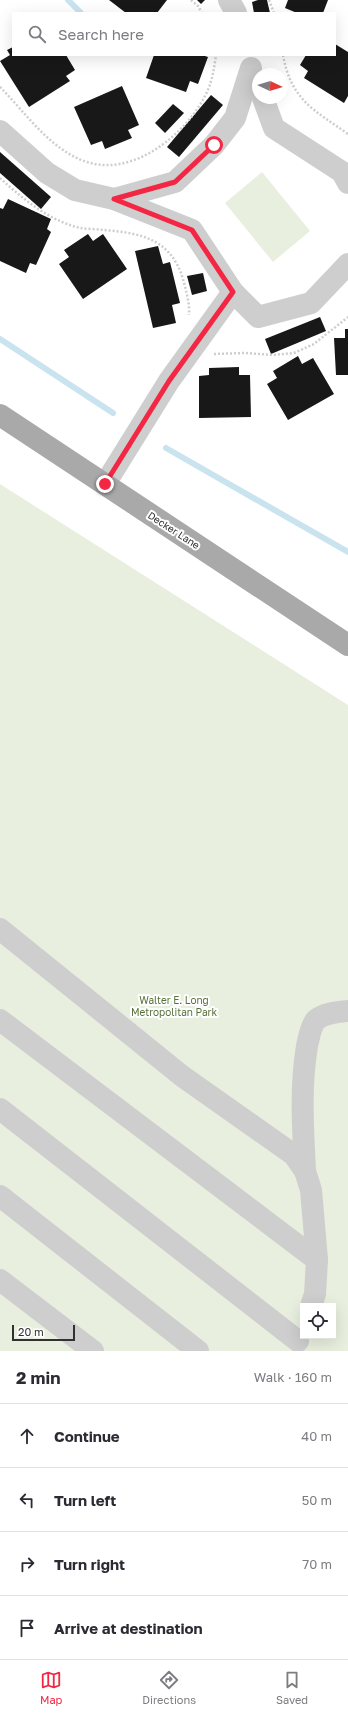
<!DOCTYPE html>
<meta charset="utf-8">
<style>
body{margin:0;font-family:"Golos Text",sans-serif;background:#f7f7f7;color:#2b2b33}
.controls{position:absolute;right:12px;bottom:12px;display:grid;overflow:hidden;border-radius:0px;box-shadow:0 4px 16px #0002}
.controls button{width:36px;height:36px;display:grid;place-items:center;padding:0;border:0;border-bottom:1px solid #e1e1e2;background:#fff;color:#2b2b33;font:20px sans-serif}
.compass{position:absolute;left:252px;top:68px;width:36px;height:36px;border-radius:50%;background:#fff;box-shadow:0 4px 16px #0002;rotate:94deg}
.scale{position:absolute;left:12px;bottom:10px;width:63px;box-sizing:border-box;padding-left:4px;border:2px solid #313131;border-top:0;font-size:11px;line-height:14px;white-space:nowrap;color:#313131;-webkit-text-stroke:3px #fff;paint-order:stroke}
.stop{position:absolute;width:12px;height:12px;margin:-9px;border:3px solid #f32744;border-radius:50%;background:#fff}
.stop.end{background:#f32744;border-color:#fff;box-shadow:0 1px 4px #0008}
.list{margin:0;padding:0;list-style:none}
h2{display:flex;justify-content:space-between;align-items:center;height:52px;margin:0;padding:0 16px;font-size:17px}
h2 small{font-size:13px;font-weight:400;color:#7c7c81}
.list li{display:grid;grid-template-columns:26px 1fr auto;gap:12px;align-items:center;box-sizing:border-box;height:64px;padding:0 16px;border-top:1px solid #e1e1e2}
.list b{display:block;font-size:15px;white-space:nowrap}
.list em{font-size:13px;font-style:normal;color:#7c7c81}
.icon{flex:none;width:22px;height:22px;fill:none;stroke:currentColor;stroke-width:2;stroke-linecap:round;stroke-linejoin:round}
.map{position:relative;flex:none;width:348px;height:1351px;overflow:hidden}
.search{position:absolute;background:#fff;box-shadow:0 4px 16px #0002;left:12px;right:12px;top:12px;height:44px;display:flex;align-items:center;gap:10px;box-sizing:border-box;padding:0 14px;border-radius:0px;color:#7c7c81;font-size:15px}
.sheet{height:308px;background:#fff}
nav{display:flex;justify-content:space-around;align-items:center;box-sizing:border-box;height:56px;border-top:1px solid #e1e1e2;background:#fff;font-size:11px;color:#7c7c81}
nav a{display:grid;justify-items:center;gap:2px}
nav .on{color:#f32744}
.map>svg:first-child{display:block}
.green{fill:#e8efde;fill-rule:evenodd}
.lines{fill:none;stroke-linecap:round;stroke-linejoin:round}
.stream{stroke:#c9e3ef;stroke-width:6}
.building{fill:#181818}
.path{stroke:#cecece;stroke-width:2.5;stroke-dasharray:2 2;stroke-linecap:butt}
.minor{stroke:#cecece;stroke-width:22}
.major{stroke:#a9a9a9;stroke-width:22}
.route{stroke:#f32744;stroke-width:5}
.labels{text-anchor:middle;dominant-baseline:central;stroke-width:4;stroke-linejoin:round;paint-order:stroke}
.street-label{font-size:10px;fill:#313131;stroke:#fff}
.park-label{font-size:10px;fill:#57713a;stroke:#fff}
</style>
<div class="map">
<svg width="348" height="1351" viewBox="0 0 348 1351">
<rect width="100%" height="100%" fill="#fff"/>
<g class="green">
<path d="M 262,172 L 310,231 L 273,262 L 225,203 Z"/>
<path d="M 0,484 L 348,705 L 348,1351 L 0,1351 ZM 303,1306 L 333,1306 L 333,1336 L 303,1336 Z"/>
</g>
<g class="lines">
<g class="stream">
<path d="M 68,0 L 81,13"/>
<path d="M 0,339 L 113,413"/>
<path d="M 166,448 L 348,552"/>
</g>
</g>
<g class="building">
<path d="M 109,0 L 167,0 L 157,13 L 126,13 Z"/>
<path d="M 197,0 L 205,0 L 201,4 Z"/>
<path d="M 258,0 L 267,0 L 270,13 L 254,13 L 252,2 Z"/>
<path d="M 288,0 L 328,0 L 323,13 L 297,13 L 285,8 Z"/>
<path d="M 335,44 L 348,52 L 348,96 L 344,103 L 304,78 L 308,71 L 300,65 L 306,55 L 335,55 Z"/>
<path d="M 13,47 L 13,55 L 66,55 L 75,70 L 66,76 L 70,81 L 29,107 L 0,61 L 10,55 L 7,50 Z"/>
<path d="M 154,55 L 202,55 L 208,57 L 198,84 L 190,81 L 186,92 L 146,78 Z"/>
<path d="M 122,86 L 139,125 L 128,130 L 132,138 L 105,149 L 102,141 L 91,145 L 74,107 Z"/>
<path d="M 211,95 L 223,105 L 179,157 L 167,147 Z"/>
<path d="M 173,104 L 184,113 L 165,133 L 155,123 Z"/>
<path d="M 0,152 L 51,197 L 41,209 L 0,173 Z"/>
<path d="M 8,199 L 51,219 L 47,229 L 51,232 L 36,265 L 30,263 L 26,273 L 0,261 L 0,208 L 3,209 Z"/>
<path d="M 88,234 L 93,241 L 103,234 L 127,269 L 83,299 L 59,264 L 69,257 L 64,250 Z"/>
<path d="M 158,246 L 163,264 L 170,262 L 180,303 L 172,305 L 176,323 L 153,328 L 135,251 Z"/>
<path d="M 203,273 L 207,291 L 192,295 L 187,276 Z"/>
<path d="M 320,317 L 326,331 L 271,354 L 265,339 Z"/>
<path d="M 345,329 L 348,329 L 348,375 L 336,375 L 334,338 L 345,338 Z"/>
<path d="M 298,356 L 302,364 L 313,358 L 334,394 L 288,420 L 267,384 L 277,378 L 273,371 Z"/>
<path d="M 239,367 L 239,375 L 250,375 L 251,417 L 199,418 L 199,376 L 209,375 L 209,368 Z"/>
</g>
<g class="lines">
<g class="path">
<path d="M 191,0 L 198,6 L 202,13"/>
<path d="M 269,0 L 274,13"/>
<path d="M 283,55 C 291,100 314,110 348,134"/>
<path d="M 0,87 C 26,113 50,150 87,162 C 133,177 185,135 205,96 C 212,83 214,69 216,55"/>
<path d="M 0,178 C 23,199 48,220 80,228 C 87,229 96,229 104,230 C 141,233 171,239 183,279 C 186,291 190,303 189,315"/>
<path d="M 214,354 L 245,353 L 273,355 L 294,353 L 314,344 L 348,317"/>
</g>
<g class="minor">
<path d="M 229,0 L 236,13"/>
<path d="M 263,98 L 274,128 L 342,172 L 348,183"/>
<path d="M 0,131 L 47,173 L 75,190 L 114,199 L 192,230 L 233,292 L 258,317 L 311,303 L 348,264"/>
<path d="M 114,199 L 175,182 L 214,145 L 235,118 L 251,68"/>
<path d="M 105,484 L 169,381 L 233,292"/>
<path d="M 0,929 L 182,1076 L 294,1155 L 305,1171 L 311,1190 L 317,1260"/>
<path d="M 0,1020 L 317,1260 L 315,1294 L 311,1306"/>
<path d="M 0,1109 L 298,1341"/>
<path d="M 305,1171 C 303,1129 300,1088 307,1046 C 309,1038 310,1027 316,1020 C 324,1013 338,1012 348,1011"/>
<path d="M 0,1196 L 198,1351"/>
<path d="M 0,1280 L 93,1351"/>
</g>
<path class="major" d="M 0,415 L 348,645"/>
</g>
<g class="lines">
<path class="route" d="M 105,484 L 169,381 L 233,292 L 192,230 L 114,199 L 175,182 L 214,145"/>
</g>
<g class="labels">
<g class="street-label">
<text transform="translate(174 530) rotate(33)">Decker Lane</text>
</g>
<g class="park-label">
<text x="174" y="1000">Walter E. Long<tspan x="174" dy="12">Metropolitan Park</tspan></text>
</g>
</g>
</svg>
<div class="controls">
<button><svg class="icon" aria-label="locate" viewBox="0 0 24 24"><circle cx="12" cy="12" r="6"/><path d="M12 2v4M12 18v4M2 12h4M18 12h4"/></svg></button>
</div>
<svg class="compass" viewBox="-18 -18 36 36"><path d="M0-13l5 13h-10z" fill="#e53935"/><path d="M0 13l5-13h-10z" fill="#7c7c81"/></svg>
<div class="scale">20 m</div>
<div class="stop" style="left:214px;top:145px"></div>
<div class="stop end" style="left:105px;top:484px"></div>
<div class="search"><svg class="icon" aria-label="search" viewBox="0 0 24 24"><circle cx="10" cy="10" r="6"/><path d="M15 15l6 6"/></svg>Search here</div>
</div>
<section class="sheet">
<h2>2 min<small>Walk · 160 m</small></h2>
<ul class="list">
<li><svg class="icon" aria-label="ahead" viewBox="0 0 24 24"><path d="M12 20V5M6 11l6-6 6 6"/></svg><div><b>Continue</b></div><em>40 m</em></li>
<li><svg class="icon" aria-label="left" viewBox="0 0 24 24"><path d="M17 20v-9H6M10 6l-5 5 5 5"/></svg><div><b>Turn left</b></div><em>50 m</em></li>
<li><svg class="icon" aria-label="right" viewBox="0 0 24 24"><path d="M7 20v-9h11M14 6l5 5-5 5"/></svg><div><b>Turn right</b></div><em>70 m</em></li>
<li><svg class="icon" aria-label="arrive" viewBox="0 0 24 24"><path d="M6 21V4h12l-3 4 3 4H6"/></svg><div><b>Arrive at destination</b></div></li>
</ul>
</section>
<nav>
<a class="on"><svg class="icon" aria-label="map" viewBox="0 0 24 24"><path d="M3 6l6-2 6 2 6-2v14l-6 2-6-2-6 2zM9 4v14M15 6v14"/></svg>Map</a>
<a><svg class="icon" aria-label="directions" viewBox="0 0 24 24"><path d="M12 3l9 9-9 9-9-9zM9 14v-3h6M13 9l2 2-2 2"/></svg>Directions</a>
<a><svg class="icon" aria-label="saved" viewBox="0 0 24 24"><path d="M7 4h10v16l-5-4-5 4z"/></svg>Saved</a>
</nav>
